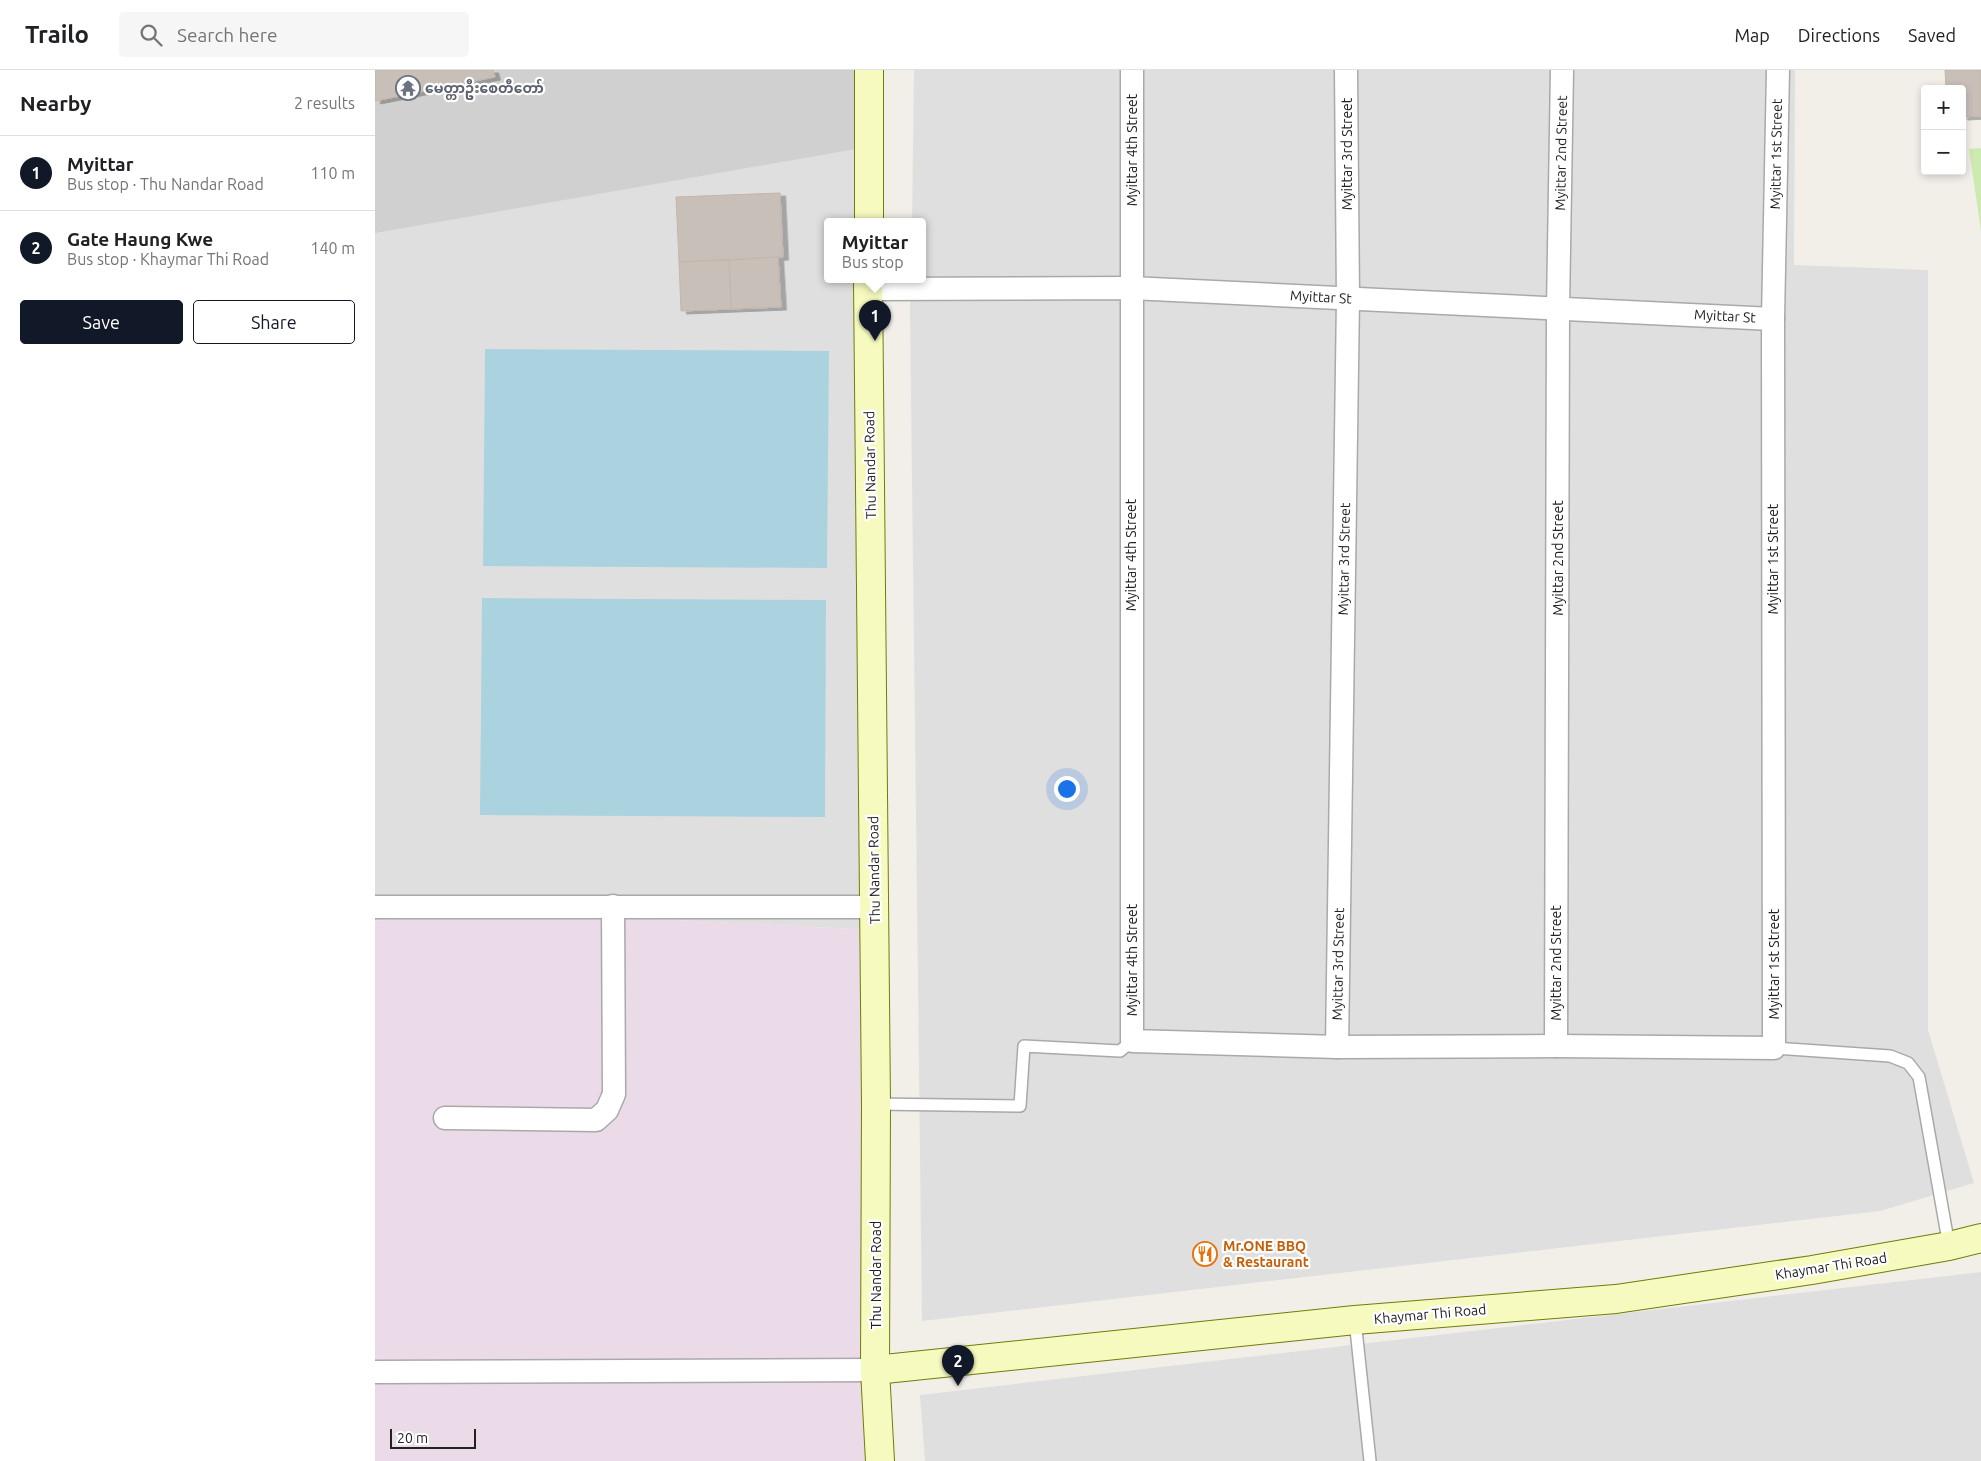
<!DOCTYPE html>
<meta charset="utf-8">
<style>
body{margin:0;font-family:Ubuntu,"Noto Sans Myanmar",sans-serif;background:#f6f6f6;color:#202124}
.controls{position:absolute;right:15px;top:15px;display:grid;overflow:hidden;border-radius:5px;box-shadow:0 2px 8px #0003}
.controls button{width:45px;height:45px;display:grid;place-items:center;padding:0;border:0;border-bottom:1px solid #e0e0e0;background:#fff;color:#202124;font:25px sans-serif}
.scale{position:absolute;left:15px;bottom:12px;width:86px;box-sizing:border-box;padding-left:5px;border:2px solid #222;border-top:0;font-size:14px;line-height:18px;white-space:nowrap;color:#222;-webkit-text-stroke:4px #fff;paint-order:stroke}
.you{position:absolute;left:691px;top:718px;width:18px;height:18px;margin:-12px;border:4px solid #fff;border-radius:50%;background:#1a73e8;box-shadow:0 0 0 8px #1a73e833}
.badge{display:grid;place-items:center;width:32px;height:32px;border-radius:50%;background:#111827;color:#fff;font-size:16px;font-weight:700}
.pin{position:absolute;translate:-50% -41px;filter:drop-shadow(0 1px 2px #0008)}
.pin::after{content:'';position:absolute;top:26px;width:18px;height:15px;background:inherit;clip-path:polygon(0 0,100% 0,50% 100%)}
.popup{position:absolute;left:449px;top:148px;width:102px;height:65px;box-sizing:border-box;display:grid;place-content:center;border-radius:5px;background:#fff;filter:drop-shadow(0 1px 4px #0005);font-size:16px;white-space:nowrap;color:#757577}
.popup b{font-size:19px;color:#202124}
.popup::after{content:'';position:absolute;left:50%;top:100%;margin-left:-10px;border:10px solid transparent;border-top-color:#fff}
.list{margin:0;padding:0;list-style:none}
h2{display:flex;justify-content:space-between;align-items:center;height:65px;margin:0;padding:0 20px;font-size:21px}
h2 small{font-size:16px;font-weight:400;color:#757577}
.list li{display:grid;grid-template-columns:32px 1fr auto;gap:15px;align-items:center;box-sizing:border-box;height:75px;padding:0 20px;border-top:1px solid #e0e0e0}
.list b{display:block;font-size:19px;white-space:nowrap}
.list p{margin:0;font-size:16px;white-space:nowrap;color:#757577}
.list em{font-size:16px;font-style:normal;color:#757577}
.actions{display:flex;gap:10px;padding:15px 20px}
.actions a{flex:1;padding:11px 0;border:1px solid #111827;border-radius:5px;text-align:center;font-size:18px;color:#111827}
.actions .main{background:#111827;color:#fff}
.icon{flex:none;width:28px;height:28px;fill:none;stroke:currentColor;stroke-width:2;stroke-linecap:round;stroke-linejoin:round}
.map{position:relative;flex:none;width:1606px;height:1391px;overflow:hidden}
header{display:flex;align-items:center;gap:30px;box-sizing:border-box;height:70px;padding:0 25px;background:#fff;border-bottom:1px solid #e0e0e0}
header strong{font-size:24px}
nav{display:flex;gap:28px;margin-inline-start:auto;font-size:18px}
.search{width:350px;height:45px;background:#f6f6f6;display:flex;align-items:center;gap:12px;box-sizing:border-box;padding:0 18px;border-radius:5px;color:#757577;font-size:19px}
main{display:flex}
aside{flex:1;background:#fff}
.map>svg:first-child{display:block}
.residential{fill:#e0dfdf}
.industrial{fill:#ebdbe8}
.religious{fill:#d0d0d0}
.grass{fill:#cdebb0}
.water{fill:#aad3df}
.building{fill:#c7bfb8;stroke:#c4b6ab;filter:url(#shadow)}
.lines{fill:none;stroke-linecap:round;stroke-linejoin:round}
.lane-casing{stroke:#a9a9a9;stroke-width:14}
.street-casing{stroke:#a9a9a9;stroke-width:25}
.secondary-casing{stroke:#707d05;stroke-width:30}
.lane{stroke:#fff;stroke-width:11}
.street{stroke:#fff;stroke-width:22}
.secondary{stroke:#f7fabf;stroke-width:28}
.labels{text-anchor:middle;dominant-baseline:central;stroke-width:4.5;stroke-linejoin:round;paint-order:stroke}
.worship-label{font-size:14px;font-weight:bold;fill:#5b616d;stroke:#fff;text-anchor:start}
.street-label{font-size:14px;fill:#222;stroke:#fff}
.food-label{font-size:14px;font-weight:bold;fill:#c56008;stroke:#fff;text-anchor:start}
</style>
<header>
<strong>Trailo</strong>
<div class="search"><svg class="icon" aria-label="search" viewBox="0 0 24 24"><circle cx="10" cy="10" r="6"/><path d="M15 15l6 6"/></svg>Search here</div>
<nav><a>Map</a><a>Directions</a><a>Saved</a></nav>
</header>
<main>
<aside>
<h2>Nearby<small>2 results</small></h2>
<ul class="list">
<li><span class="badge">1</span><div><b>Myittar</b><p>Bus stop · Thu Nandar Road</p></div><em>110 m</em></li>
<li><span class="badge">2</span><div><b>Gate Haung Kwe</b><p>Bus stop · Khaymar Thi Road</p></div><em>140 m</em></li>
</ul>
<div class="actions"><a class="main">Save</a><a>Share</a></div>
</aside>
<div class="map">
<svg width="1606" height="1391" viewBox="0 0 1606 1391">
<defs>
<filter id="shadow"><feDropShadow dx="5.5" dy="3" stdDeviation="0" flood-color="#0004"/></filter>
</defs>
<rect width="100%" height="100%" fill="#f2efe9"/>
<g class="residential">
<path d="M 0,0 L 479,0 L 482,152 L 452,152 L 452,210 L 483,210 L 497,860 L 109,840 L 0,851 Z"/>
<path d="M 539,0 L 1420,0 L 1419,195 L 1553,200 L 1553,960 L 1599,1113 L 1505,1141 L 547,1251 L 535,240 L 536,210 L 548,210 L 548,152 L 537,152 Z"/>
<path d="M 1606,1202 L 1606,1391 L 550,1391 L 545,1325 Z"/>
</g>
<path class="industrial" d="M 109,840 L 497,860 L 496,1391 L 0,1391 L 0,851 Z"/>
<path class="religious" d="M 0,0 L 479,0 L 481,79 L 0,163 Z"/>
<path class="grass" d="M 1606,78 L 1606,161 L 1594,79 Z"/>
<g class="water">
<path d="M 110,279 L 454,281 L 452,498 L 108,496 Z"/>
<path d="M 107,528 L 451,530 L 450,747 L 105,745 Z"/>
</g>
<g class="building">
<path d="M 0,0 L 118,0 L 120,7 L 0,31 Z"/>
<path d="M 1570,0 L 1606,0 L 1606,46 L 1587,47 L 1587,19 L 1571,19 Z"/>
<path d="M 405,123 L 408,187 L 304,192 L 301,127 Z"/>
<path d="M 403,187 L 406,237 L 356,239 L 354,190 Z"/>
<path d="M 354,190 L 356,239 L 306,241 L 304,192 Z"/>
</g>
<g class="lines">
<defs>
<g id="lane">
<path d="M 1399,978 L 1515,986 L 1533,993 L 1544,1007 L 1574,1176"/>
<path d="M 501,1034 L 645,1036 L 649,976 L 745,981 L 757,971"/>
<path d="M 980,1250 L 995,1391"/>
</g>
<g id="street">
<path d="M 757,0 L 757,971 L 962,977 L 1181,976 L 1399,978 L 1398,249 L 1403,0"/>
<path d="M 493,219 L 756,218 L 1398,249"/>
<path d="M 0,837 L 499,837"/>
<path d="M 1181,976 L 1183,238 L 1187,0"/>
<path d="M 962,977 L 973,229 L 971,0"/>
<path d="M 70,1048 L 221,1050 L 232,1040 L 239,1024 L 238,836"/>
<path d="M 0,1302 L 500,1300"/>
</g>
<g id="secondary">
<path d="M 494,152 L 494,0"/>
<path d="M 493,210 L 501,1034 L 500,1300 L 505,1391"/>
<path d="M 500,1300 L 980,1250 L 1241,1229 L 1437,1200 L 1574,1176 L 1606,1168"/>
</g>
</defs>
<use href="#lane" class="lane-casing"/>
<use href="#street" class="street-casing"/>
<use href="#secondary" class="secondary-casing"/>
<use href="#lane" class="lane"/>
<use href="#street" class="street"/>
<use href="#secondary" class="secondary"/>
</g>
<defs>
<symbol id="temple-ring" viewBox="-11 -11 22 22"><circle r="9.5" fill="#fff" stroke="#6b7280" stroke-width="1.5"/><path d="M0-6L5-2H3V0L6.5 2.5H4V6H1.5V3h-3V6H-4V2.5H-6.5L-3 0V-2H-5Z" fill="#6b7280"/></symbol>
<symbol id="restaurant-ring" viewBox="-11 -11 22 22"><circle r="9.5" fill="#fff" stroke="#e8710a" stroke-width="1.5"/><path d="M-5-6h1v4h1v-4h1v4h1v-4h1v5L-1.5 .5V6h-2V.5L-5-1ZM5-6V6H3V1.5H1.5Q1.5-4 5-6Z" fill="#e8710a"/></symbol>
</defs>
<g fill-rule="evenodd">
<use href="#temple-ring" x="19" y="4" width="28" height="28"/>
<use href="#restaurant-ring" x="816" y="1170" width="28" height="28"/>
</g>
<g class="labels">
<g class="worship-label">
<text x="50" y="18">မေတ္တာဦးစေတီတော်</text>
</g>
<g class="street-label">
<text transform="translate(757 80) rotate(-90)">Myittar 4th Street</text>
<text transform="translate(1186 83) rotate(-89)">Myittar 2nd Street</text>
<text transform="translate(972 84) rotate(-90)">Myittar 3rd Street</text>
<text transform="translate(1401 84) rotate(-89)">Myittar 1st Street</text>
<text transform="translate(946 227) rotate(3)">Myittar St</text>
<text transform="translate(1350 246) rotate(3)">Myittar St</text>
<text transform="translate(495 395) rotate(-91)">Thu Nandar Road</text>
<text transform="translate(756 485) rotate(-90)">Myittar 4th Street</text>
<text transform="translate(1183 488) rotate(-90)">Myittar 2nd Street</text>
<text transform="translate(969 489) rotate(-89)">Myittar 3rd Street</text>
<text transform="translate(1398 489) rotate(-90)">Myittar 1st Street</text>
<text transform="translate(499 800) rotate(-91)">Thu Nandar Road</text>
<text transform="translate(757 890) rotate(-90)">Myittar 4th Street</text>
<text transform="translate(1181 893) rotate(-90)">Myittar 2nd Street</text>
<text transform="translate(963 894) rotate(-89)">Myittar 3rd Street</text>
<text transform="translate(1399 894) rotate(-90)">Myittar 1st Street</text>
<text transform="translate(1456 1196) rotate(-9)">Khaymar Thi Road</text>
<text transform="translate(501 1205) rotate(-90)">Thu Nandar Road</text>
<text transform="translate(1055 1244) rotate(-5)">Khaymar Thi Road</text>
</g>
<g class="food-label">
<text x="848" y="1176">Mr.ONE BBQ<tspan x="848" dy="16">&amp; Restaurant</tspan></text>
</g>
</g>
</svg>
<div class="controls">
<button>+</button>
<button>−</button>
</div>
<div class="scale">20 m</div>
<div class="you"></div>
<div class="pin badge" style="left:500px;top:271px">1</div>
<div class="popup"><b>Myittar</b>Bus stop</div>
<div class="pin badge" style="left:583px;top:1316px">2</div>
</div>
</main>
